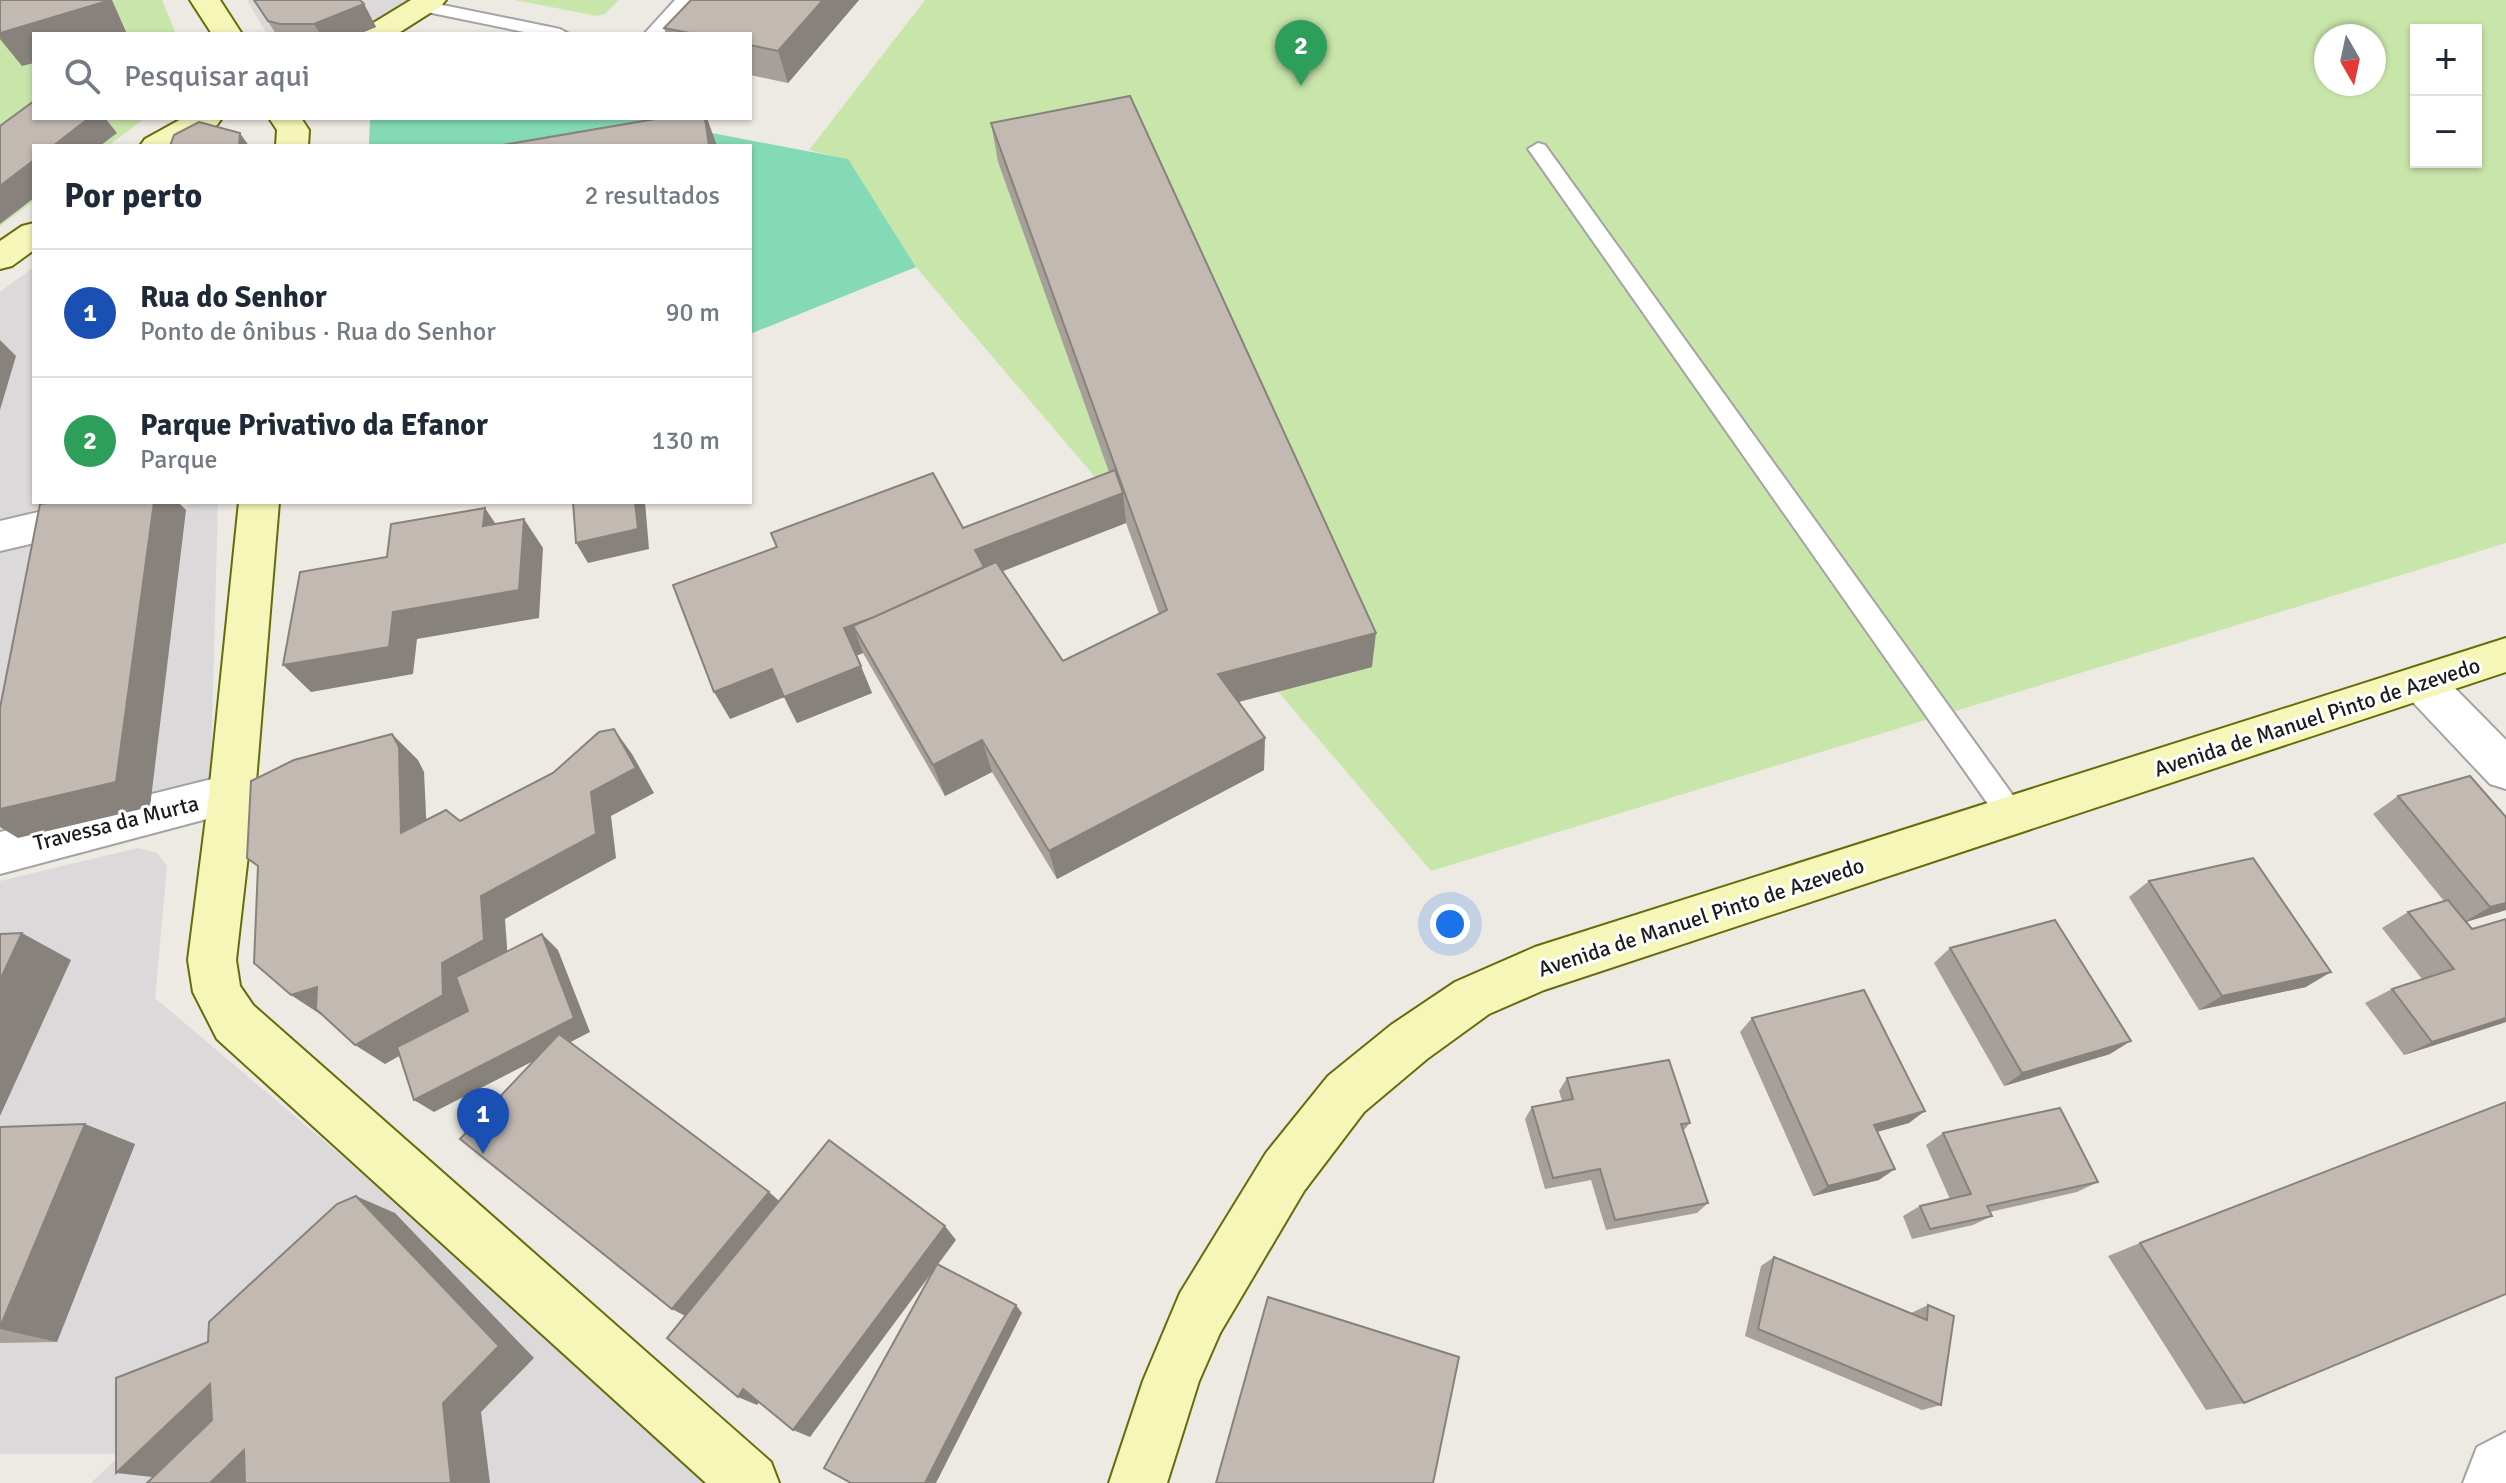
<!DOCTYPE html>
<html lang="pt">
<meta charset="utf-8">
<style>
body{margin:0;font-family:Signika,sans-serif;background:#f6f6f7;color:#1f2937}
.controls{position:absolute;right:24px;top:24px;display:grid;overflow:hidden;border-radius:0px;box-shadow:0 2px 6px #0004}
.controls button{width:72px;height:72px;display:grid;place-items:center;padding:0;border:0;border-bottom:2px solid #e0e1e3;background:#fff;color:#1f2937;font:40px sans-serif}
.compass{position:absolute;left:2314px;top:24px;width:72px;height:72px;border-radius:50%;background:#fff;box-shadow:0 2px 6px #0004;rotate:171deg}
.you{position:absolute;left:1450px;top:924px;width:28px;height:28px;margin:-20px;border:6px solid #fff;border-radius:50%;background:#1a73e8;box-shadow:0 0 0 12px #1a73e833}
.badge{display:grid;place-items:center;width:52px;height:52px;border-radius:50%;background:#d93025;color:#fff;font-size:26px;font-weight:700}
.pin{position:absolute;translate:-50% -66px;filter:drop-shadow(0 2px 4px #0008)}
.pin::after{content:'';position:absolute;top:42px;width:28px;height:24px;background:inherit;clip-path:polygon(0 0,100% 0,50% 100%)}
.list{margin:0;padding:0;list-style:none}
h2{display:flex;justify-content:space-between;align-items:center;height:104px;margin:0;padding:0 32px;font-size:34px}
h2 small{font-size:26px;font-weight:400;color:#747a83}
.list li{display:grid;grid-template-columns:52px 1fr auto;gap:24px;align-items:center;box-sizing:border-box;height:128px;padding:0 32px;border-top:2px solid #e0e1e3}
.list b{display:block;font-size:30px;white-space:nowrap}
.list p{margin:0;font-size:26px;white-space:nowrap;color:#747a83}
.list em{font-size:26px;font-style:normal;color:#747a83}
.icon{flex:none;width:44px;height:44px;fill:none;stroke:currentColor;stroke-width:2;stroke-linecap:round;stroke-linejoin:round}
.map{position:relative;flex:none;width:2506px;height:1483px;overflow:hidden}
.search{position:absolute;background:#fff;box-shadow:0 2px 6px #0004;left:32px;top:32px;width:720px;height:88px;display:flex;align-items:center;gap:20px;box-sizing:border-box;padding:0 28px;border-radius:0px;color:#747a83;font-size:30px}
.panel{position:absolute;background:#fff;box-shadow:0 2px 6px #0004;left:32px;top:144px;width:720px;height:360px;border-radius:0px}
.map>svg:first-child{display:block}
.residential{fill:#dbd9d9}
.grass{fill:#c9e6aa;fill-rule:evenodd}
.pitch{fill:#84d9b6}
.lines{fill:none;stroke-linecap:round;stroke-linejoin:round}
.lane-casing{stroke:#a3a3a3;stroke-width:4}
.street-casing{stroke:#a3a3a3;stroke-width:4}
.secondary-casing{stroke:#656d0a;stroke-width:4}
.lane{fill:#fff;fill-rule:evenodd}
.street{fill:#fff;fill-rule:evenodd}
.secondary{fill:#f5f6b8;fill-rule:evenodd}
.wall{fill:#a79f99;fill-rule:evenodd}
.shaded-wall{fill:#88827d}
.building{fill:#c2b9b2;stroke:#88827d;stroke-width:2}
.labels{text-anchor:middle;dominant-baseline:central;stroke-width:6;stroke-linejoin:round;paint-order:stroke}
.street-label{font-size:22px;fill:#1c1c1c;stroke:#fff}
</style>
<div class="map">
<svg width="2506" height="1483" viewBox="0 0 2506 1483">
<rect width="100%" height="100%" fill="#ede9e3"/>
<g class="residential">
<path d="M 247,0 L 414,0 L 367,34 L 267,34 Z"/>
<path d="M 34,267 L 34,502 L 82,502 L 0,520 L 0,292 Z"/>
<path d="M 202,502 L 218,502 L 210,796 L 0,844 L 0,548 Z"/>
<path d="M 138,848 L 157,853 L 167,866 L 155,998 L 473,1267 L 704,1483 L 91,1483 L 121,1454 L 0,1454 L 0,881 Z"/>
</g>
<g class="grass">
<path d="M 0,0 L 162,0 L 176,34 L 34,34 L 34,118 L 145,118 L 108,146 L 34,146 L 34,201 L 0,226 Z"/>
<path d="M 515,0 L 619,0 L 605,14 L 597,16 Z"/>
<path d="M 925,0 L 2506,0 L 2506,543 L 1431,871 L 916,267 L 848,160 L 809,150 ZM 2416,30 L 2476,30 L 2476,162 L 2416,162 ZM 2326,36 L 2374,36 L 2374,84 L 2326,84 Z"/>
</g>
<path class="pitch" d="M 370,118 L 634,118 L 848,159 L 916,267 L 750,334 L 750,146 L 369,146 Z"/>
<g class="lines">
<defs>
<g id="lane">
<path d="M 675,0 L 694,0 L 663,34 L 644,34 Z"/>
<path d="M 423,1 L 560,29 L 569,34 L 534,34 L 417,10 L 414,6 L 417,2 Z"/>
<path d="M 1538,143 L 1545,145 L 2022,808 L 2025,816 L 2022,824 L 2012,828 L 2002,824 L 1531,153 L 1528,149 Z"/>
</g>
<g id="street">
<path d="M 81,502 L 166,502 L 160,512 L 146,517 L 0,551 L 0,521 Z"/>
<path d="M 2422,665 L 2437,670 L 2506,740 L 2506,789 L 2490,784 L 2407,696 L 2401,683 L 2407,670 Z"/>
<path d="M 232,774 L 248,780 L 255,794 L 248,808 L 0,874 L 0,832 Z"/>
<path d="M 2506,1432 L 2506,1483 L 2463,1483 L 2477,1447 Z"/>
</g>
<g id="secondary">
<path d="M 190,0 L 220,0 L 242,34 L 212,34 Z"/>
<path d="M 411,0 L 446,0 L 441,6 L 397,34 L 361,34 L 365,28 Z"/>
<path d="M 183,118 L 222,118 L 217,125 L 180,146 L 140,146 L 145,139 Z"/>
<path d="M 269,118 L 301,118 L 309,130 L 308,146 L 276,146 L 277,130 Z"/>
<path d="M 34,223 L 34,250 L 12,266 L 0,269 L 0,241 L 22,226 Z"/>
<path d="M 239,502 L 279,502 L 255,794 L 236,960 L 240,986 L 253,1005 L 771,1462 L 779,1483 L 706,1483 L 217,1039 L 193,992 L 188,960 L 209,794 Z"/>
<path d="M 2506,638 L 2506,672 L 1544,990 L 1489,1014 L 1427,1059 L 1364,1112 L 1304,1191 L 1220,1333 L 1199,1381 L 1167,1483 L 1109,1483 L 1143,1381 L 1180,1293 L 1266,1153 L 1328,1076 L 1391,1025 L 1455,982 L 1535,947 Z"/>
</g>
</defs>
<use href="#lane" class="lane-casing"/>
<use href="#street" class="street-casing"/>
<use href="#secondary" class="secondary-casing"/>
<use href="#lane" class="lane"/>
<use href="#street" class="street"/>
<use href="#secondary" class="secondary"/>
</g>
<g class="wall">
<path d="M 254,0 L 364,4 L 376,27 L 359,34 L 276,34 Z"/>
<path d="M 859,0 L 788,83 L 750,75 L 750,34 L 666,34 L 664,28 Z"/>
<path d="M 991,123 L 1372,667 L 1238,702 L 1264,770 L 1057,879 L 992,772 L 945,796 L 867,660 L 863,653 L 856,656 L 872,693 L 797,723 L 784,697 L 730,719 L 963,528 L 1109,472 L 998,162 ZM 1126,523 L 1159,614 L 1063,661 L 1002,571 Z"/>
<path d="M 2398,796 L 2506,817 L 2506,910 L 2466,922 L 2506,1022 L 2404,1055 L 2365,1003 L 2392,989 L 2422,979 L 2382,928 L 2408,912 L 2444,901 L 2373,814 Z"/>
<path d="M 2149,881 L 2306,987 L 2199,1010 L 2129,897 Z"/>
<path d="M 1950,948 L 2110,1054 L 2004,1086 L 1934,963 Z"/>
<path d="M 1752,1018 L 1909,1123 L 1877,1132 L 1879,1180 L 1813,1196 L 1740,1032 Z"/>
<path d="M 1567,1078 L 1690,1123 L 1683,1131 L 1708,1203 L 1697,1213 L 1606,1230 L 1591,1180 L 1545,1189 L 1525,1119 L 1532,1107 L 1562,1101 L 1559,1091 Z"/>
<path d="M 0,1127 L 135,1144 L 57,1342 L 0,1343 Z"/>
<path d="M 1943,1133 L 2098,1182 L 2077,1192 L 1990,1212 L 1992,1216 L 1973,1225 L 1912,1239 L 1903,1216 L 1920,1206 L 1950,1199 L 1926,1145 Z"/>
<path d="M 2140,1243 L 2244,1403 L 2206,1410 L 2108,1256 Z"/>
<path d="M 1774,1257 L 1911,1313 L 1928,1305 L 1941,1405 L 1922,1410 L 1745,1336 L 1761,1266 Z"/>
</g>
<g class="shaded-wall">
<path d="M 104,0 L 112,0 L 127,34 L 34,34 L 34,63 L 22,66 L 0,39 L 0,33 Z"/>
<path d="M 823,0 L 859,0 L 788,83 L 778,51 Z"/>
<path d="M 364,4 L 376,27 L 359,34 L 320,34 L 314,24 Z"/>
<path d="M 89,118 L 105,118 L 117,133 L 100,146 L 53,146 Z"/>
<path d="M 705,118 L 707,118 L 717,146 L 709,146 Z"/>
<path d="M 240,133 L 249,146 L 239,146 Z"/>
<path d="M 34,160 L 34,198 L 0,224 L 0,186 Z"/>
<path d="M 0,340 L 16,356 L 0,410 Z"/>
<path d="M 1123,493 L 1126,523 L 988,577 L 853,626 L 863,653 L 855,656 L 844,628 L 975,550 Z"/>
<path d="M 154,502 L 178,502 L 186,510 L 150,807 L 18,838 L 0,827 L 0,809 Z"/>
<path d="M 635,502 L 645,502 L 649,549 L 588,563 L 576,543 Z"/>
<path d="M 485,508 L 505,538 L 483,526 Z"/>
<path d="M 524,519 L 543,548 L 539,618 L 417,639 L 413,674 L 311,692 L 283,665 L 393,612 Z"/>
<path d="M 1376,633 L 1372,667 L 1219,707 L 1218,674 Z"/>
<path d="M 861,666 L 872,693 L 797,723 L 784,697 L 730,719 L 714,692 L 772,669 Z"/>
<path d="M 614,729 L 632,754 L 654,793 L 611,816 L 616,858 L 505,919 L 508,961 L 470,1016 L 385,1064 L 355,1045 L 442,963 L 481,896 L 591,792 Z"/>
<path d="M 392,734 L 418,760 L 424,772 L 428,857 L 401,833 Z"/>
<path d="M 1265,738 L 1264,770 L 1057,879 L 1049,851 Z"/>
<path d="M 982,740 L 992,772 L 945,796 L 933,765 Z"/>
<path d="M 2506,903 L 2506,910 L 2462,923 L 2490,907 Z"/>
<path d="M 22,933 L 71,960 L 0,1116 L 0,980 Z"/>
<path d="M 542,934 L 558,950 L 590,1032 L 434,1112 L 414,1100 Z"/>
<path d="M 2331,972 L 2306,987 L 2199,1010 L 2222,996 Z"/>
<path d="M 317,987 L 323,1016 L 291,995 Z"/>
<path d="M 2506,1018 L 2506,1022 L 2404,1055 L 2432,1042 Z"/>
<path d="M 2131,1041 L 2110,1054 L 2004,1086 L 2022,1073 Z"/>
<path d="M 1925,1111 L 1909,1123 L 1858,1137 L 1874,1125 Z"/>
<path d="M 85,1124 L 135,1144 L 57,1342 L 0,1329 Z"/>
<path d="M 1895,1169 L 1879,1180 L 1813,1196 L 1828,1186 Z"/>
<path d="M 769,1192 L 786,1207 L 693,1320 L 672,1309 Z"/>
<path d="M 356,1196 L 395,1213 L 534,1358 L 481,1412 L 490,1483 L 451,1483 Z"/>
<path d="M 945,1226 L 956,1240 L 810,1437 L 793,1430 Z"/>
<path d="M 1016,1305 L 1022,1313 L 936,1483 L 925,1483 Z"/>
<path d="M 210,1384 L 259,1394 L 171,1479 L 116,1473 Z"/>
<path d="M 743,1389 L 763,1398 L 757,1405 L 738,1397 Z"/>
<path d="M 244,1450 L 266,1483 L 210,1483 Z"/>
</g>
<g class="building">
<path d="M 0,0 L 104,0 L 104,2 L 0,33 Z"/>
<path d="M 254,0 L 360,0 L 364,4 L 314,24 L 280,24 L 268,21 Z"/>
<path d="M 691,0 L 823,0 L 778,51 L 750,45 L 750,34 L 695,34 L 664,28 Z"/>
<path d="M 1130,96 L 1376,633 L 1218,674 L 1265,738 L 1049,851 L 982,740 L 933,765 L 853,626 L 996,562 L 1063,661 L 1167,610 L 991,123 Z"/>
<path d="M 34,101 L 34,118 L 89,118 L 53,146 L 34,146 L 34,160 L 0,186 L 0,126 Z"/>
<path d="M 661,118 L 705,118 L 709,146 L 497,146 Z"/>
<path d="M 199,122 L 240,133 L 239,146 L 170,146 L 174,135 Z"/>
<path d="M 1115,470 L 1123,493 L 975,550 L 984,567 L 874,617 L 844,628 L 861,666 L 784,697 L 772,669 L 714,692 L 673,585 L 777,547 L 771,533 L 933,473 L 963,528 Z"/>
<path d="M 52,502 L 154,502 L 116,782 L 0,809 L 0,708 L 40,504 Z"/>
<path d="M 573,502 L 635,502 L 638,529 L 576,543 Z"/>
<path d="M 485,508 L 483,526 L 524,519 L 519,590 L 393,612 L 389,647 L 283,665 L 300,572 L 387,557 L 391,524 Z"/>
<path d="M 614,729 L 636,768 L 591,792 L 596,834 L 481,896 L 484,940 L 442,963 L 443,995 L 355,1045 L 316,1009 L 317,987 L 291,995 L 254,963 L 258,866 L 247,858 L 251,781 L 294,760 L 392,734 L 399,747 L 401,833 L 446,810 L 460,821 L 553,773 L 599,732 Z"/>
<path d="M 2470,776 L 2506,817 L 2506,903 L 2490,907 L 2398,796 Z"/>
<path d="M 2253,858 L 2331,972 L 2222,996 L 2149,881 Z"/>
<path d="M 2448,900 L 2472,929 L 2506,919 L 2506,1018 L 2432,1042 L 2392,989 L 2454,969 L 2408,912 Z"/>
<path d="M 2055,920 L 2131,1041 L 2022,1073 L 1950,948 Z"/>
<path d="M 22,933 L 0,980 L 0,934 Z"/>
<path d="M 542,934 L 574,1018 L 414,1100 L 397,1047 L 468,1011 L 456,977 Z"/>
<path d="M 1864,990 L 1925,1111 L 1874,1125 L 1895,1169 L 1828,1186 L 1752,1018 Z"/>
<path d="M 559,1034 L 769,1192 L 672,1309 L 460,1139 Z"/>
<path d="M 1669,1060 L 1690,1123 L 1681,1124 L 1708,1203 L 1615,1220 L 1600,1169 L 1553,1178 L 1532,1107 L 1573,1099 L 1567,1078 Z"/>
<path d="M 2506,1102 L 2506,1294 L 2244,1403 L 2140,1243 Z"/>
<path d="M 2060,1108 L 2098,1182 L 1987,1206 L 1992,1216 L 1930,1229 L 1920,1206 L 1971,1194 L 1943,1133 Z"/>
<path d="M 85,1124 L 0,1327 L 0,1127 Z"/>
<path d="M 829,1140 L 945,1226 L 793,1430 L 743,1389 L 738,1397 L 667,1338 Z"/>
<path d="M 356,1196 L 499,1346 L 443,1403 L 451,1483 L 245,1483 L 244,1450 L 210,1483 L 147,1483 L 212,1420 L 210,1384 L 116,1473 L 116,1378 L 208,1342 L 209,1322 L 337,1204 Z"/>
<path d="M 1774,1257 L 1927,1320 L 1928,1305 L 1954,1316 L 1941,1405 L 1758,1329 Z"/>
<path d="M 937,1264 L 1016,1305 L 925,1483 L 851,1483 L 824,1468 Z"/>
<path d="M 1268,1297 L 1459,1357 L 1433,1483 L 1216,1483 Z"/>
</g>
<g class="labels">
<g class="street-label">
<text transform="translate(2317 717) rotate(-18)">Avenida de Manuel Pinto de Azevedo</text>
<text transform="translate(116 823) rotate(-14)">Travessa da Murta</text>
<text transform="translate(1701 917) rotate(-18)">Avenida de Manuel Pinto de Azevedo</text>
</g>
</g>
</svg>
<div class="controls">
<button>+</button>
<button>−</button>
</div>
<svg class="compass" viewBox="-18 -18 36 36"><path d="M0-13l5 13h-10z" fill="#e53935"/><path d="M0 13l5-13h-10z" fill="#747a83"/></svg>
<div class="you"></div>
<div class="pin badge" style="left:483px;top:1154px;background:#1a4fb4">1</div>
<div class="pin badge" style="left:1301px;top:86px;background:#2e9e5b">2</div>
<div class="search"><svg class="icon" aria-label="search" viewBox="0 0 24 24"><circle cx="10" cy="10" r="6"/><path d="M15 15l6 6"/></svg>Pesquisar aqui</div>
<section class="panel">
<h2>Por perto<small>2 resultados</small></h2>
<ul class="list">
<li><span class="badge" style="background:#1a4fb4">1</span><div><b>Rua do Senhor</b><p>Ponto de ônibus · Rua do Senhor</p></div><em>90 m</em></li>
<li><span class="badge" style="background:#2e9e5b">2</span><div><b>Parque Privativo da Efanor</b><p>Parque</p></div><em>130 m</em></li>
</ul>
</section>
</div>
